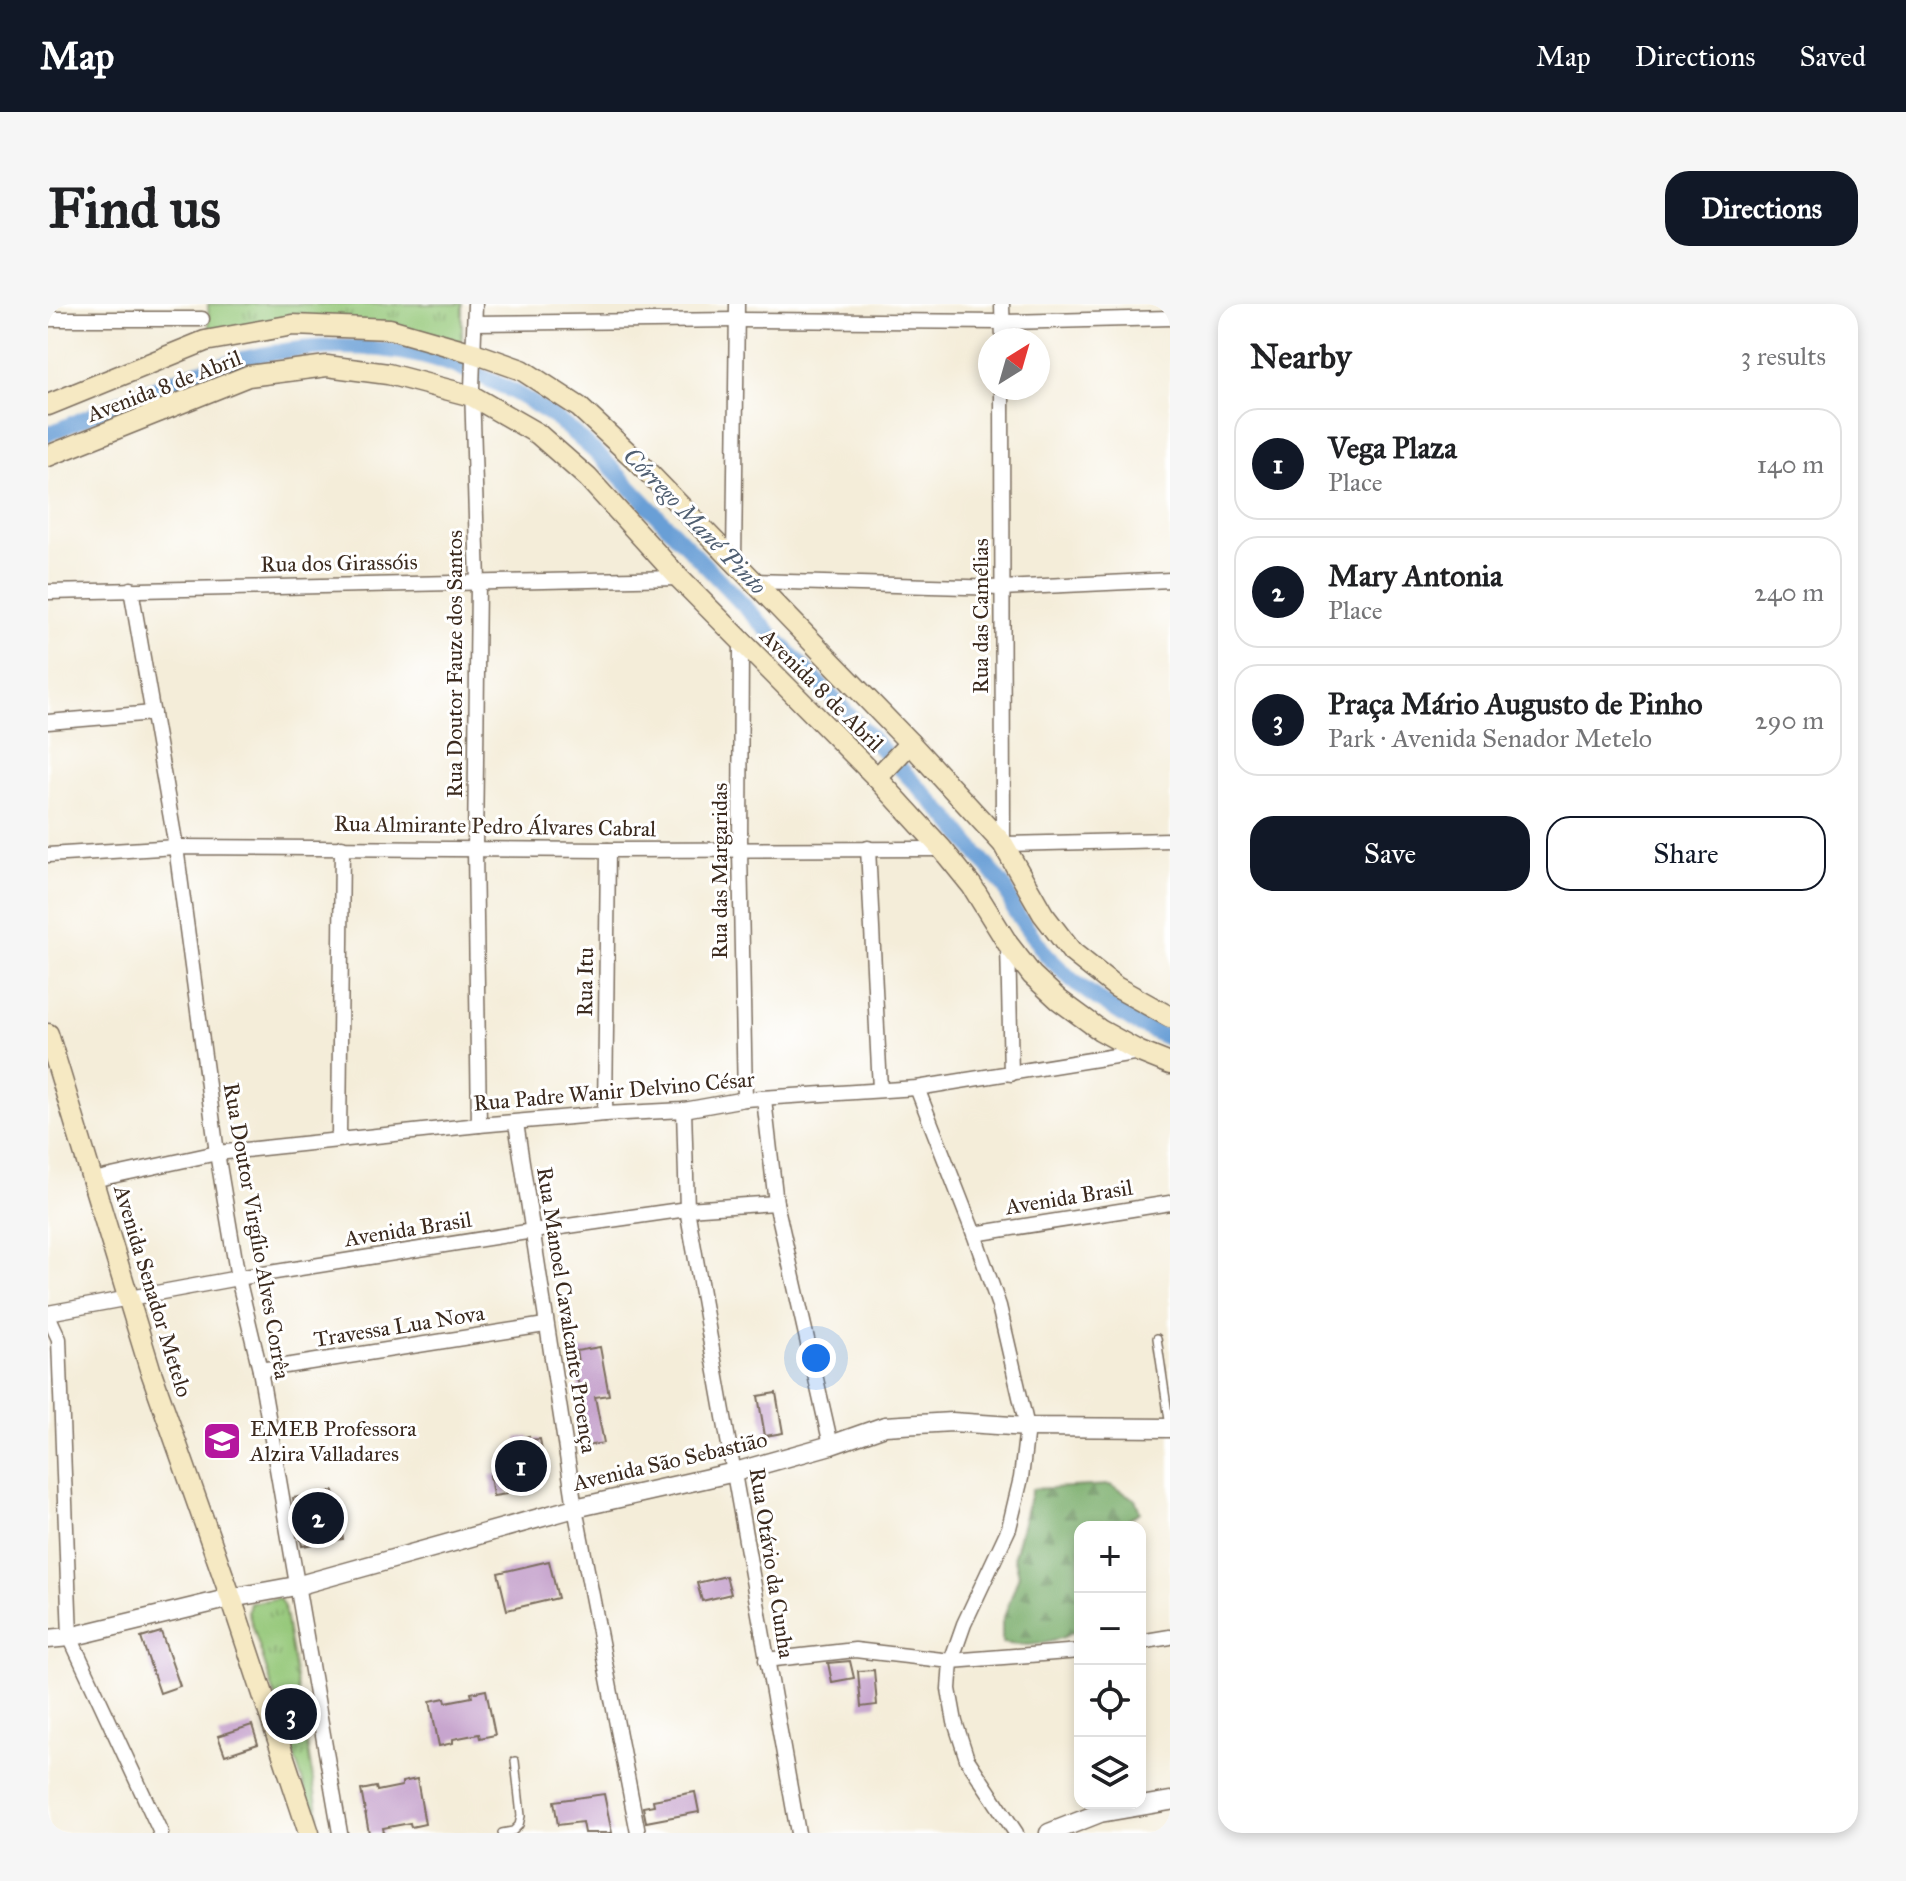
<!DOCTYPE html>
<meta charset="utf-8">
<style>
body{margin:0;font-family:"IM FELL Great Primer",serif;background:#f6f6f6;color:#202124}
.controls{position:absolute;right:24px;bottom:24px;display:grid;overflow:hidden;border-radius:16px;box-shadow:0 4px 12px #0003}
.controls button{width:72px;height:72px;display:grid;place-items:center;padding:0;border:0;border-bottom:2px solid #e0e0e0;background:#fff;color:#202124;font:40px sans-serif}
.compass{position:absolute;left:930px;top:24px;width:72px;height:72px;border-radius:50%;background:#fff;box-shadow:0 4px 12px #0003;rotate:37deg}
.you{position:absolute;left:768px;top:1054px;width:28px;height:28px;margin:-20px;border:6px solid #fff;border-radius:50%;background:#1a73e8;box-shadow:0 0 0 12px #1a73e833}
.badge{display:grid;place-items:center;width:52px;height:52px;border-radius:50%;background:#111827;color:#fff;font-size:26px;font-weight:700}
.pin{position:absolute;translate:-50% -50%;border:4px solid #fff;box-shadow:0 2px 8px #0006}
.list{margin:0;padding:0;list-style:none}
h2{display:flex;justify-content:space-between;align-items:center;height:104px;margin:0;padding:0 32px;font-size:34px}
h2 small{font-size:26px;font-weight:400;color:#757577}
.list li{display:grid;grid-template-columns:52px 1fr auto;gap:24px;align-items:center;box-sizing:border-box;height:112px;margin:0 16px 16px;padding:0 16px;border:2px solid #e0e0e0;border-radius:24px}
.list b{display:block;font-size:30px;white-space:nowrap}
.list p{margin:0;font-size:26px;white-space:nowrap;color:#757577}
.list em{font-size:26px;font-style:normal;color:#757577}
.actions{display:flex;gap:16px;padding:24px 32px}
.actions a{flex:1;padding:18px 0;border:2px solid #111827;border-radius:24px;text-align:center;font-size:28px;color:#111827}
.actions .main{background:#111827;color:#fff}
.icon{flex:none;width:44px;height:44px;fill:none;stroke:currentColor;stroke-width:2;stroke-linecap:round;stroke-linejoin:round}
.map{position:relative;flex:none;width:1122px;height:1529px;overflow:hidden;border-radius:24px}
header{display:flex;align-items:center;gap:48px;box-sizing:border-box;height:112px;padding:0 40px;background:#111827;color:#fff}
header strong{font-size:38px}
nav{display:flex;gap:44px;margin-inline-start:auto;font-size:28px}
.intro{display:flex;align-items:center;justify-content:space-between;box-sizing:border-box;height:192px;padding:0 48px}
h1{margin:0;font-size:56px}
.button{padding:20px 36px;border-radius:24px;background:#111827;color:#fff;font-size:28px;font-weight:700}
main{display:flex;gap:48px;padding:0 48px}
aside{flex:1;background:#fff;border-radius:24px;box-shadow:0 4px 12px #0003}
.map>svg:first-child{display:block}
.forest{fill:url(#forest-firs);stroke:#5a6b44;stroke-width:2}
.park{fill:url(#park-tufts);stroke:#68794c;stroke-width:2}
.lines{fill:none;stroke-linecap:round;stroke-linejoin:round}
.canal{stroke:#699fd6;stroke-width:16}
.building{fill:#c7a5ce}
.service-casing{stroke:#7c6e5f;stroke-width:10}
.minor-casing{stroke:#7c6e5f;stroke-width:17}
.tertiary-casing{stroke:#7c6e5f;stroke-width:21}
.secondary-casing{stroke:#7c6e5f;stroke-width:23}
.service{stroke:#fff;stroke-width:7}
.minor{stroke:#fff;stroke-width:14}
.tertiary{stroke:#fff;stroke-width:18}
.secondary{stroke:#f6e9c3;stroke-width:20}
.labels{text-anchor:middle;dominant-baseline:central;stroke-width:6;stroke-linejoin:round;paint-order:stroke}
.street-label{font-size:22px;fill:#3b2a1e;stroke:#fff}
.poi-label{font-size:22px;fill:#3b2a1e;stroke:#fff;text-anchor:start}
.water-label{font-size:24px;font-style:italic;fill:#505f71;stroke:#fff}
</style>
<header>
<strong>Map</strong>
<nav><a>Map</a><a>Directions</a><a>Saved</a></nav>
</header>
<div class="intro"><h1>Find us</h1><a class="button">Directions</a></div>
<main>
<div class="map">
<svg width="1122" height="1529" viewBox="0 0 1122 1529">
<defs>
<pattern id="forest-firs" width="22" height="20" patternUnits="userSpaceOnUse" patternTransform="scale(2)"><rect width="22" height="20" fill="#78ac69"/><path d="M5 1l3.5 6h-7zM16 11l3.5 6h-7z" fill="#648c56"/></pattern>
<pattern id="park-tufts" width="24" height="20" patternUnits="userSpaceOnUse" patternTransform="scale(2)"><rect width="24" height="20" fill="#95c879"/><path d="M3 7l-1-3M5 7V3M7 7l1-3M15 17l-1-3M17 17v-4M19 17l1-3" fill="none" stroke="#7ba363"/></pattern>
</defs>
<rect width="100%" height="100%" fill="#fff"/>
<filter id="ink" filterUnits="userSpaceOnUse"><feTurbulence type="fractalNoise" baseFrequency=".0125" numOctaves="2"/><feDisplacementMap in="SourceGraphic" scale="16" xChannelSelector="R" yChannelSelector="G"/><feConvolveMatrix kernelMatrix="1 2 1 2 8 2 1 2 1" color-interpolation-filters="sRGB"/></filter>
<filter id="wash" filterUnits="userSpaceOnUse"><feTurbulence type="fractalNoise" baseFrequency=".006" numOctaves="4" result="noise"/><feDisplacementMap in="SourceGraphic" scale="32" xChannelSelector="R" yChannelSelector="G"/><feGaussianBlur stdDeviation="1.8" result="paint"/><feColorMatrix in="noise" values="0 0 0 0 0 0 0 0 0 0 0 0 0 0 0 0 0 1.4 0 .05"/><feComposite in="paint" operator="in"/></filter>
<g filter="url(#wash)">
<rect width="100%" height="100%" fill="#f4edd9"/>
<path class="forest" d="M 1062,1181 L 1087,1195 L 1092,1208 L 1081,1215 L 1079,1223 L 1032,1223 L 1032,1324 C 1010,1340 980,1344 954,1339 L 954,1319 L 971,1271 L 966,1252 L 984,1185 Z"/>
<g class="park">
<path d="M 160,0 L 414,0 L 414,33 L 412,38 L 349,22 L 165,27 L 161,23 Z"/>
<path d="M 231,1294 L 236,1303 L 271,1512 L 266,1513 L 200,1308 L 202,1299 Z"/>
</g>
<g class="lines">
<path class="canal" d="M 0,130 C 51,109 107,81 158,65 C 280,27 390,36 497,107 C 517,120 535,138 554,154 L 901,515 L 958,585 L 966,606 L 998,651 L 1025,677 L 1050,695 L 1086,718 L 1122,735"/>
</g>
<g id="blocks">
<g class="building">
<path d="M 552,1043 L 561,1091 L 547,1093 L 556,1139 L 537,1142 L 530,1107 L 536,1106 L 526,1059 L 530,1058 L 528,1047 Z"/>
<path d="M 728,1089 L 735,1129 L 717,1132 L 710,1092 Z"/>
<path d="M 481,1132 L 481,1136 L 492,1135 L 495,1151 L 491,1152 L 495,1173 L 486,1183 L 476,1185 L 456,1169 L 464,1168 L 452,1158 L 470,1137 L 469,1134 Z"/>
<path d="M 455,1169 L 459,1190 L 445,1192 L 442,1171 Z"/>
<path d="M 286,1187 L 295,1235 L 254,1242 L 245,1194 Z"/>
<path d="M 501,1257 L 510,1294 L 459,1306 L 450,1269 Z"/>
<path d="M 678,1272 L 683,1290 L 654,1297 L 649,1279 Z"/>
<path d="M 113,1328 L 132,1382 L 112,1389 L 93,1334 Z"/>
<path d="M 802,1357 L 806,1374 L 784,1378 L 780,1359 Z"/>
<path d="M 826,1366 L 829,1401 L 813,1403 L 810,1367 Z"/>
<path d="M 438,1386 L 447,1431 L 432,1434 L 431,1430 L 405,1435 L 405,1439 L 391,1442 L 382,1397 L 397,1394 L 398,1398 L 424,1393 L 423,1389 Z"/>
<path d="M 204,1421 L 210,1440 L 177,1451 L 170,1432 Z"/>
<path d="M 369,1475 L 377,1520 L 363,1523 L 362,1519 L 335,1524 L 336,1529 L 321,1529 L 313,1486 L 328,1483 L 329,1487 L 354,1482 L 354,1478 Z"/>
<path d="M 647,1488 L 651,1508 L 598,1518 L 595,1503 L 606,1501 L 605,1496 Z"/>
<path d="M 556,1490 L 564,1529 L 536,1529 L 534,1518 L 510,1521 L 506,1497 Z"/>
</g>
</g>
</g>
<g filter="url(#ink)">
<use href="#blocks" fill-opacity="0" stroke="#7c6e5f" stroke-width="2"/>
<g class="lines">
<defs>
<g id="service">
<path d="M 1109,1034 L 1122,1123"/>
<path d="M 454,1529 L 465,1527 L 471,1521 L 473,1512 L 467,1457"/>
</g>
<g id="minor">
<path d="M 427,0 L 424,84 L 430,278 L 427,545 L 431,821"/>
<path d="M 954,0 L 955,36"/>
<path d="M 0,15 L 154,15"/>
<path d="M 427,19 L 690,16 L 955,18 L 1122,14"/>
<path d="M 954,84 L 955,540 L 1122,536"/>
<path d="M 686,257 L 689,0"/>
<path d="M 705,277 L 954,284 L 1122,276"/>
<path d="M 83,285 L 128,543 L 169,849 L 190,974 L 212,1066 L 292,1529"/>
<path d="M 0,288 L 631,274"/>
<path d="M 693,339 L 692,546 L 697,795"/>
<path d="M 0,418 L 105,409"/>
<path d="M 820,544 L 832,785"/>
<path d="M 0,551 L 128,543 L 560,546 L 894,545"/>
<path d="M 960,640 L 963,770"/>
<path d="M 869,784 L 926,930 L 951,1002 L 979,1123 L 973,1174 L 961,1224 L 916,1320 L 903,1357 L 901,1385 L 907,1418 L 919,1455 L 968,1529"/>
<path d="M 716,795 L 728,899 L 783,1141"/>
<path d="M 636,806 L 639,905 L 750,1529"/>
<path d="M 557,810 L 560,546"/>
<path d="M 468,819 L 527,1204 L 590,1529"/>
<path d="M 291,834 L 294,543"/>
<path d="M 45,876 L 169,849 L 431,821 L 557,810 L 636,806 L 697,795 L 869,784 L 1092,748"/>
<path d="M 926,930 L 1122,899"/>
<path d="M 0,1009 L 190,974 L 485,927 L 639,905 L 728,899"/>
<path d="M 0,1011 L 11,1035 L 22,1333 L 113,1529"/>
<path d="M 212,1066 L 497,1021"/>
<path d="M 1092,1338 L 1122,1333"/>
<path d="M 718,1356 L 807,1346 L 903,1357 L 1032,1347"/>
</g>
<g id="tertiary">
<path d="M 0,1335 L 22,1333 L 183,1294 L 248,1282 L 527,1204 L 687,1168 L 783,1141 L 837,1122 L 904,1118 L 979,1123 L 1122,1124"/>
<path d="M 1001,1529 L 1052,1509 L 1122,1497"/>
</g>
<g id="secondary">
<path d="M 0,101 L 157,37 L 245,21 L 342,25 L 426,49 L 474,66 L 531,103 L 590,158 L 862,439 L 955,540 L 995,610 L 1024,648 L 1068,683 L 1122,713"/>
<path d="M 0,152 L 200,72 L 279,62 L 340,70 L 424,92 L 490,130 L 540,174 L 631,274 L 829,474 L 894,545 L 924,582 L 960,640 L 984,671 L 1011,696 L 1052,726 L 1092,748 L 1122,760"/>
<path d="M 829,474 L 862,439"/>
<path d="M 0,730 L 102,1065 L 183,1294 L 261,1529"/>
</g>
</defs>
<use href="#service" class="service-casing"/>
<use href="#minor" class="minor-casing"/>
<use href="#tertiary" class="tertiary-casing"/>
<use href="#secondary" class="secondary-casing"/>
<use href="#service" class="service"/>
<use href="#minor" class="minor"/>
<use href="#tertiary" class="tertiary"/>
<use href="#secondary" class="secondary"/>
</g>
</g>
<defs>
<symbol id="school-square" viewBox="-11 -11 22 22"><rect x="-9" y="-9" width="18" height="18" rx="4" fill="#b5179e" stroke="#fff"/><path d="M0-5L7-2L0 1L-7-2ZM-4 1L0 2.5L4 1V4Q0 6-4 4Z" fill="#fff"/></symbol>
</defs>
<g fill-rule="evenodd">
<use href="#school-square" x="152" y="1115" width="44" height="44"/>
</g>
<g class="labels">
<g class="street-label">
<text transform="translate(116 82) rotate(-21)">Avenida 8 de Abril</text>
<text transform="translate(291 259) rotate(-1)">Rua dos Girassóis</text>
<text transform="translate(932 312) rotate(-90)">Rua das Camélias</text>
<text transform="translate(406 360) rotate(-90)">Rua Doutor Fauze dos Santos</text>
<text transform="translate(774 386) rotate(45)">Avenida 8 de Abril</text>
<text transform="translate(447 522) rotate(1)">Rua Almirante Pedro Álvares Cabral</text>
<text transform="translate(671 567) rotate(-90)">Rua das Margaridas</text>
<text transform="translate(537 678) rotate(-89)">Rua Itu</text>
<text transform="translate(566 787) rotate(-5)">Rua Padre Wanir Delvino César</text>
<text transform="translate(1021 893) rotate(-9)">Avenida Brasil</text>
<text transform="translate(360 925) rotate(-9)">Avenida Brasil</text>
<text transform="translate(209 927) rotate(80)">Rua Doutor Virgílio Alves Corrêa</text>
<text transform="translate(105 987) rotate(73)">Avenida Senador Metelo</text>
<text transform="translate(519 1006) rotate(81)">Rua Manoel Cavalcante Proença</text>
<text transform="translate(351 1022) rotate(-9)">Travessa Lua Nova</text>
<text transform="translate(622 1157) rotate(-13)">Avenida São Sebastião</text>
<text transform="translate(724 1259) rotate(81)">Rua Otávio da Cunha</text>
</g>
<g class="poi-label">
<text x="202" y="1124">EMEB Professora<tspan x="202" dy="25">Alzira Valladares</tspan></text>
</g>
<g class="water-label">
<text transform="translate(647 217) rotate(46)">Córrego Mané Pinto</text>
</g>
</g>
</svg>
<div class="controls">
<button>+</button>
<button>−</button>
<button><svg class="icon" aria-label="locate" viewBox="0 0 24 24"><circle cx="12" cy="12" r="6"/><path d="M12 2v4M12 18v4M2 12h4M18 12h4"/></svg></button>
<button><svg class="icon" aria-label="layers" viewBox="0 0 24 24"><path d="M12 4l9 5-9 5-9-5zM3 14l9 5 9-5"/></svg></button>
</div>
<svg class="compass" viewBox="-18 -18 36 36"><path d="M0-13l5 13h-10z" fill="#e53935"/><path d="M0 13l5-13h-10z" fill="#757577"/></svg>
<div class="you"></div>
<div class="pin badge" style="left:473px;top:1162px">1</div>
<div class="pin badge" style="left:270px;top:1214px">2</div>
<div class="pin badge" style="left:243px;top:1410px">3</div>
</div>
<aside>
<h2>Nearby<small>3 results</small></h2>
<ul class="list">
<li><span class="badge">1</span><div><b>Vega Plaza</b><p>Place</p></div><em>140 m</em></li>
<li><span class="badge">2</span><div><b>Mary Antonia</b><p>Place</p></div><em>240 m</em></li>
<li><span class="badge">3</span><div><b>Praça Mário Augusto de Pinho</b><p>Park · Avenida Senador Metelo</p></div><em>290 m</em></li>
</ul>
<div class="actions"><a class="main">Save</a><a>Share</a></div>
</aside>
</main>
